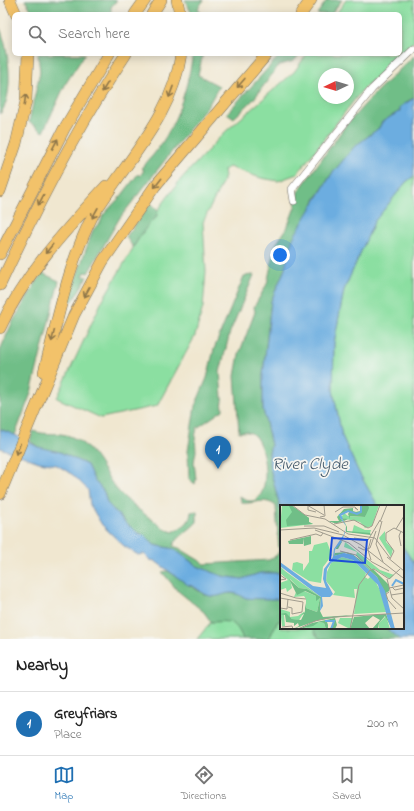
<!DOCTYPE html>
<style>
body{margin:0;font-family:"Indie Flower",sans-serif;background:#f2f2f2;color:#222}
.compass{position:absolute;left:318px;top:68px;width:36px;height:36px;border-radius:50%;background:#fff;box-shadow:0 2px 10px #0003;rotate:266deg}
.you{position:absolute;left:280px;top:255px;width:14px;height:14px;margin:-10px;border:3px solid #fff;border-radius:50%;background:#1a73e8;box-shadow:0 0 0 6px #1a73e833}
.badge{display:grid;place-items:center;width:26px;height:26px;border-radius:50%;background:#1f6fb2;color:#fff;font-size:13px;font-weight:700}
.pin{position:absolute;translate:-50% -33px;filter:drop-shadow(0 1px 2px #0008)}
.pin::after{content:'';position:absolute;top:21px;width:14px;height:12px;background:inherit;clip-path:polygon(0 0,100% 0,50% 100%)}
.list{margin:0;padding:0;list-style:none}
h2{display:flex;justify-content:space-between;align-items:center;height:52px;margin:0;padding:0 16px;font-size:17px}
h2 small{font-size:13px;font-weight:400;color:#767676}
.list li{display:grid;grid-template-columns:26px 1fr auto;gap:12px;align-items:center;box-sizing:border-box;height:64px;padding:0 16px;border-top:1px solid #e0e0e0}
.list b{display:block;font-size:15px;white-space:nowrap}
.list p{margin:0;font-size:13px;white-space:nowrap;color:#767676}
.list em{font-size:13px;font-style:normal;color:#767676}
.icon{flex:none;width:22px;height:22px;fill:none;stroke:currentColor;stroke-width:2;stroke-linecap:round;stroke-linejoin:round}
.map{position:relative;flex:none;width:414px;height:639px;overflow:hidden}
.search{position:absolute;background:#fff;box-shadow:0 2px 10px #0003;left:12px;right:12px;top:12px;height:44px;display:flex;align-items:center;gap:10px;box-sizing:border-box;padding:0 14px;border-radius:6px;color:#767676;font-size:15px}
.sheet{height:116px;background:#fff}
nav{display:flex;justify-content:space-around;align-items:center;box-sizing:border-box;height:56px;border-top:1px solid #e0e0e0;background:#fff;font-size:11px;color:#767676}
nav a{display:grid;justify-items:center;gap:2px}
nav .on{color:#1f6fb2}
.map>svg:first-child{display:block}
.green{fill:#8bdfa1;stroke:#5b8566;fill-rule:evenodd}
.forest{fill:#70be87;stroke:#4e7459}
.water{fill:#6cade0;stroke:#4c6c86}
.lines{fill:none;stroke-linecap:round;stroke-linejoin:round}
.minor-casing{stroke:#706d65;stroke-width:8}
.highway-casing{stroke:#706d65;stroke-width:12}
.minor{stroke:#fff;stroke-width:7}
.highway{stroke:#f2c26a;stroke-width:11}
.oneway{stroke:#8e764a}
.labels{text-anchor:middle;dominant-baseline:central;stroke-width:3.5;stroke-linejoin:round;paint-order:stroke}
.water-label{font-size:17px;font-style:italic;fill:#42586a;stroke:#f6f6f2}
.inset-river{fill:none;stroke:#6cade0;stroke-width:2}
.inset-road{fill:none;stroke:#a19c8e;stroke-width:1}
.view{fill:#1d4ed8;fill-opacity:0.15;stroke:#1d4ed8;stroke-width:2}
.inset-edge{fill:none;stroke:#2b2b2b;stroke-width:2}
</style>
<div class="map">
<svg width="414" height="639" viewBox="0 0 414 639">
<rect width="100%" height="100%" fill="#f6f6f2"/>
<filter id="ink" filterUnits="userSpaceOnUse"><feTurbulence type="fractalNoise" baseFrequency=".025" numOctaves="2"/><feDisplacementMap in="SourceGraphic" scale="8" xChannelSelector="R" yChannelSelector="G"/><feConvolveMatrix kernelMatrix="1 2 1 2 8 2 1 2 1" color-interpolation-filters="sRGB"/></filter>
<filter id="wash" filterUnits="userSpaceOnUse"><feTurbulence type="fractalNoise" baseFrequency=".012" numOctaves="4" result="noise"/><feDisplacementMap in="SourceGraphic" scale="16" xChannelSelector="R" yChannelSelector="G"/><feGaussianBlur stdDeviation="0.9" result="paint"/><feColorMatrix in="noise" values="0 0 0 0 0 0 0 0 0 0 0 0 0 0 0 0 0 1.4 0 .05"/><feComposite in="paint" operator="in"/></filter>
<g filter="url(#wash)">
<rect width="100%" height="100%" fill="#f0e7d0"/>
<g class="green">
<path d="M 346,0 L 414,0 L 414,41 L 362,90 L 297,174 L 278,181 L 261,178 L 229,167 L 224,170 L 225,177 L 203,222 L 206,272 L 203,307 L 195,336 L 157,406 L 101,418 L 57,398 L 102,301 L 143,231 L 150,221 L 156,218 L 158,210 L 181,179 L 225,132 L 294,72 L 307,54 L 400,54 L 400,14 L 336,14 ZM 324,74 L 348,74 L 348,98 L 324,98 Z"/>
<path d="M 414,176 L 414,563 L 403,547 L 403,506 L 378,506 L 359,473 L 342,436 L 333,390 L 334,343 L 344,290 L 374,222 L 406,182 Z"/>
<path d="M 281,620 L 281,628 L 315,628 L 314,632 L 320,639 L 326,639 L 269,639 L 277,622 Z"/>
<path d="M 228,621 L 238,627 L 243,639 L 197,639 L 211,622 Z"/>
</g>
<g class="forest">
<path d="M 25,0 L 117,0 L 111,7 L 111,14 L 34,14 Z"/>
<path d="M 185,0 L 204,0 L 198,8 L 200,14 L 192,14 Z"/>
<path d="M 327,0 L 342,0 L 331,14 L 317,14 Z"/>
<path d="M 0,28 C 9,50 15,95 0,114 Z"/>
<path d="M 38,54 L 85,54 L 66,83 L 43,132 L 29,122 L 40,72 Z"/>
<path d="M 193,54 L 203,54 L 198,75 L 219,86 L 209,104 L 119,219 L 88,273 L 85,272 L 83,276 L 87,277 L 73,301 L 68,300 L 93,230 L 101,221 L 103,215 L 122,195 L 138,174 L 140,176 L 144,170 L 141,168 C 173,138 186,96 193,54 Z"/>
<path d="M 281,54 L 300,54 L 294,61 L 279,65 L 253,100 L 234,118 L 227,113 Z"/>
<path d="M 414,56 L 414,98 L 408,101 L 400,111 L 382,122 L 379,128 L 354,147 L 331,175 L 315,200 L 271,301 L 263,375 L 263,409 L 271,445 L 269,453 L 269,464 L 281,511 L 281,573 L 260,573 L 242,579 L 222,576 L 197,566 L 174,549 L 154,545 L 145,535 L 138,533 L 127,524 L 107,503 L 104,492 L 94,480 L 87,465 L 60,452 L 38,447 L 30,441 L 33,431 C 46,436 59,431 72,437 C 97,449 102,473 119,492 C 132,506 150,518 165,529 L 173,532 C 183,526 190,524 191,512 L 197,511 L 197,522 C 189,531 178,535 173,546 L 179,548 L 205,564 L 269,560 L 277,555 L 279,551 L 276,506 C 265,497 254,504 242,503 L 240,497 C 273,519 270,444 251,433 C 247,431 243,432 239,432 L 235,376 L 239,354 L 255,312 L 254,307 L 267,284 L 275,246 L 287,228 L 295,207 L 298,192 L 346,125 L 377,91 Z"/>
<path d="M 151,203 L 158,210 L 156,218 L 150,222 L 133,247 L 126,237 Z"/>
<path d="M 42,273 L 59,281 L 31,393 L 15,435 L 0,429 L 0,350 L 12,323 Z"/>
<path d="M 254,275 L 230,332 L 220,372 L 223,410 L 197,428 L 195,437 L 196,451 L 194,462 L 196,479 L 195,484 L 189,479 L 188,451 L 195,406 L 207,378 L 214,349 L 244,276 Z"/>
<path d="M 168,571 L 205,595 L 229,593 L 239,594 L 246,598 L 281,599 L 281,620 L 277,622 L 269,639 L 243,639 C 235,620 230,621 211,622 L 204,612 L 178,591 L 162,572 Z"/>
<path d="M 315,628 L 386,628 L 400,639 L 320,639 L 314,632 Z"/>
</g>
<g class="water">
<path d="M 414,98 L 414,176 L 406,182 L 374,222 L 344,290 L 334,343 L 333,390 L 342,436 L 359,473 L 378,506 L 281,506 L 281,511 L 269,464 L 269,453 L 271,445 L 263,409 L 263,375 L 271,301 L 284,271 L 293,238 L 331,175 L 354,147 L 379,128 L 382,122 L 400,111 L 400,107 Z"/>
<path d="M 0,429 L 15,435 L 38,447 L 60,452 L 87,465 L 94,480 L 104,492 L 107,503 L 127,524 L 138,533 L 145,535 L 154,545 L 174,549 L 197,566 L 222,576 L 242,579 L 260,573 L 281,573 L 281,599 C 274,599 252,599 246,598 C 241,596 237,593 231,593 C 224,593 218,598 210,596 C 201,594 197,586 188,585 L 155,561 L 150,560 L 144,554 L 138,555 L 124,546 L 102,525 L 90,505 L 88,490 L 73,475 L 57,465 L 39,462 L 0,448 Z"/>
<path d="M 403,547 L 414,563 L 414,639 L 400,639 L 386,628 L 403,628 Z"/>
</g>
</g>
<g filter="url(#ink)">
<g class="lines">
<defs>
<path id="minor" d="M 294,201 L 292,189 L 372,89 L 414,49"/>
<g id="highway">
<path d="M 10,0 L 16,14"/>
<path d="M 177,0 L 180,14"/>
<path d="M 135,14 L 145,0"/>
<path d="M 152,14 L 161,0"/>
<path d="M 301,14 L 311,0"/>
<path d="M 0,191 L 16,144 L 26,101 L 28,54"/>
<path d="M 0,254 L 64,129 L 109,54"/>
<path d="M 0,285 C 37,205 77,127 126,54"/>
<path d="M 0,328 C 25,273 66,230 106,186"/>
<path d="M 44,372 C 58,319 68,264 93,215 C 99,205 107,195 113,185 C 142,143 174,106 181,54"/>
<path d="M 0,494 L 74,315 L 103,261 L 155,186 L 267,54"/>
</g>
</defs>
<use href="#minor" class="minor-casing"/>
<use href="#highway" class="highway-casing"/>
<use href="#minor" class="minor"/>
<use href="#highway" class="highway"/>
</g>
<defs><path id="oneway-shaft" d="M-6 0H5M1.5-3L5.5 0L1.5 3" fill="none" stroke-width="1.6" stroke-linecap="round" stroke-linejoin="round"/></defs>
<g class="oneway">
<use href="#oneway-shaft" transform="translate(241 83) rotate(131)"/>
<use href="#oneway-shaft" transform="translate(105 87) rotate(121)"/>
<use href="#oneway-shaft" transform="translate(171 92) rotate(110)"/>
<use href="#oneway-shaft" transform="translate(25 100) rotate(-82)"/>
<use href="#oneway-shaft" transform="translate(55 144) rotate(-62)"/>
<use href="#oneway-shaft" transform="translate(158 183) rotate(128)"/>
<use href="#oneway-shaft" transform="translate(41 200) rotate(118)"/>
<use href="#oneway-shaft" transform="translate(95 213) rotate(119)"/>
<use href="#oneway-shaft" transform="translate(49 249) rotate(129)"/>
<use href="#oneway-shaft" transform="translate(87 292) rotate(119)"/>
<use href="#oneway-shaft" transform="translate(53 336) rotate(104)"/>
<use href="#oneway-shaft" transform="translate(18 449) rotate(112)"/>
</g>
</g>
<g class="labels">
<g class="water-label">
<text x="310" y="464">River Clyde</text>
</g>
</g>
<g transform="translate(280 505)">
<rect width="124" height="124" fill="#f0e7d0"/>
<path d="M 2,0 L 11,0 L 29,13 L 29,17 L 33,19 L 0,23 ZM 88,0 L 99,0 L 92,21 L 85,23 L 80,17 L 61,13 L 64,8 L 68,11 L 85,12 ZM 74,20 L 85,25 L 91,25 L 90,28 L 72,28 ZM 105,26 L 106,37 L 113,44 L 111,52 L 99,33 ZM 47,37 L 52,50 L 43,62 L 41,78 L 29,76 L 12,65 L 13,58 L 17,57 L 23,59 L 23,66 L 29,57 L 29,46 L 32,46 L 34,40 ZM 65,37 L 100,65 L 114,70 L 110,74 L 95,64 L 89,65 L 76,50 L 77,47 L 64,42 ZM 62,52 L 73,55 L 86,68 L 85,72 L 88,74 L 91,71 L 94,74 L 101,87 L 106,107 L 74,109 L 77,84 L 74,84 L 75,93 L 53,90 L 55,87 L 46,76 L 47,67 L 51,58 ZM 0,61 L 5,66 L 41,92 L 27,84 L 19,83 L 10,74 L 12,83 L 7,87 L 6,83 L 0,85 L 0,78 L 8,75 L 0,68 ZM 24,86 L 36,91 L 36,95 L 40,93 L 37,107 L 26,103 L 26,94 L 24,91 L 14,92 L 16,87 L 17,89 ZM 0,104 L 10,107 L 10,112 L 18,111 L 25,106 L 19,115 L 12,114 L 6,109 L 4,109 L 5,121 L 2,121 ZM 106,111 L 110,124 L 99,124 L 99,118 ZM 60,113 L 73,113 L 70,124 L 58,118 ZM 39,117 L 44,118 L 46,124 L 23,124 Z" fill="#8bdfa1"/>
<path d="M 4,0 L 11,0 L 29,13 L 29,17 L 33,19 L 7,21 L 6,15 L 12,7 L 9,1 ZM 67,0 L 88,0 L 89,3 L 85,12 L 70,11 L 70,14 L 68,9 L 70,6 L 61,9 L 61,13 L 68,14 L 64,16 L 67,22 L 67,26 L 90,28 L 91,30 L 66,27 L 66,21 L 63,15 L 60,13 L 63,16 L 58,18 L 54,18 L 48,16 L 59,16 L 57,12 L 64,4 L 73,3 L 73,6 L 76,7 L 80,6 L 80,1 ZM 31,31 L 31,39 L 24,41 L 23,33 L 23,39 L 9,39 L 8,36 ZM 63,35 L 58,44 L 55,44 L 55,48 L 66,47 L 72,49 L 79,54 L 90,65 L 93,64 L 109,80 L 109,86 L 106,88 L 108,100 L 97,72 L 76,53 L 66,48 L 54,51 L 55,45 L 57,41 ZM 9,74 L 19,83 L 27,84 L 41,92 L 40,106 L 43,112 L 73,110 L 39,115 L 13,124 L 19,121 L 18,118 L 14,121 L 14,118 L 6,117 L 5,110 L 0,109 L 6,108 L 12,114 L 21,115 L 24,109 L 21,110 L 25,107 L 25,98 L 26,103 L 37,107 L 40,93 L 36,96 L 36,91 L 25,86 L 17,90 ZM 103,109 L 106,109 L 111,122 L 105,111 L 99,118 L 98,124 L 92,124 L 100,115 L 93,111 L 85,118 L 90,124 L 70,124 L 74,112 ZM 55,113 L 57,120 L 55,124 L 50,124 L 54,117 L 47,117 L 48,120 L 48,124 L 46,124 L 44,118 L 39,117 L 33,121 L 19,124 L 32,118 Z" fill="#70be87"/>
<path d="M 60,13 L 63,15 L 66,21 L 65,28 L 61,38 L 55,44 L 54,51 L 64,48 L 73,50 L 97,72 L 105,86 L 115,124 L 111,124 L 108,115 L 98,80 L 73,55 L 62,52 L 51,58 L 47,64 L 46,76 L 53,89 L 50,92 L 42,92 L 43,101 L 40,106 L 43,112 L 40,106 L 41,92 L 0,61 L 0,57 L 33,81 L 46,83 L 43,74 L 44,64 L 53,52 L 54,44 L 64,29 L 66,21 Z" fill="#6cade0"/>
<path class="inset-river" d="M 62,14 L 60,10 L 68,6 L 77,9 L 81,7 L 81,0M 112,81 L 116,75 L 124,79M 45,116 L 54,116 L 51,124"/>
<path class="inset-road" d="M 12,0 L 25,10 L 45,14 L 68,29 L 95,33 L 110,53M 27,0 L 44,10M 28,1 L 28,5 L 36,7M 55,7 L 63,2 L 75,2 L 78,5 L 75,3M 40,12 L 45,11 L 44,0M 102,16 L 96,39 L 103,57M 100,17 L 107,0M 54,19 L 74,15 L 88,23 L 92,21 L 100,0M 24,21 L 44,21 L 59,27M 116,24 L 124,11M 0,25 L 34,23 L 63,30 L 81,40 L 123,73M 35,25 L 69,38 L 92,57 L 109,66M 74,33 L 88,35 L 100,15M 91,34 L 88,45 L 91,55M 10,35 L 36,29 L 41,31 L 43,28M 121,41 L 119,31 L 121,26M 78,42 L 84,45 L 90,43 L 96,26M 60,46 L 76,50 L 91,64M 107,52 L 124,66M 110,54 L 114,46 L 106,35 L 106,28 L 114,23 L 124,28M 0,70 L 6,74 L 0,75M 107,74 L 112,93 L 124,104M 112,82 L 115,85 L 124,83M 109,83 L 124,80M 109,87 L 106,89 L 108,95 L 116,104M 0,88 L 16,93 L 26,94M 111,90 L 124,88M 0,93 L 23,97 L 22,107 L 12,109 L 12,103 L 8,102M 0,103 L 7,104 L 8,94M 2,122 L 12,121 L 13,124M 18,124 L 35,116 L 54,112 L 124,108M 70,124 L 79,80 L 90,65 L 94,64 L 109,74 L 120,64"/>
<path class="view" d="M 52,33 L 87,35 L 85,58 L 50,55 Z"/>
<rect width="124" height="124" class="inset-edge"/>
</g>
</svg>
<svg class="compass" viewBox="-18 -18 36 36"><path d="M0-13l5 13h-10z" fill="#e53935"/><path d="M0 13l5-13h-10z" fill="#767676"/></svg>
<div class="you"></div>
<div class="pin badge" style="left:218px;top:469px">1</div>
<div class="search"><svg class="icon" aria-label="search" viewBox="0 0 24 24"><circle cx="10" cy="10" r="6"/><path d="M15 15l6 6"/></svg>Search here</div>
</div>
<section class="sheet">
<h2>Nearby<small></small></h2>
<ul class="list">
<li><span class="badge">1</span><div><b>Greyfriars</b><p>Place</p></div><em>200 m</em></li>
</ul>
</section>
<nav>
<a class="on"><svg class="icon" aria-label="map" viewBox="0 0 24 24"><path d="M3 6l6-2 6 2 6-2v14l-6 2-6-2-6 2zM9 4v14M15 6v14"/></svg>Map</a>
<a><svg class="icon" aria-label="directions" viewBox="0 0 24 24"><path d="M12 3l9 9-9 9-9-9zM9 14v-3h6M13 9l2 2-2 2"/></svg>Directions</a>
<a><svg class="icon" aria-label="saved" viewBox="0 0 24 24"><path d="M7 4h10v16l-5-4-5 4z"/></svg>Saved</a>
</nav>
